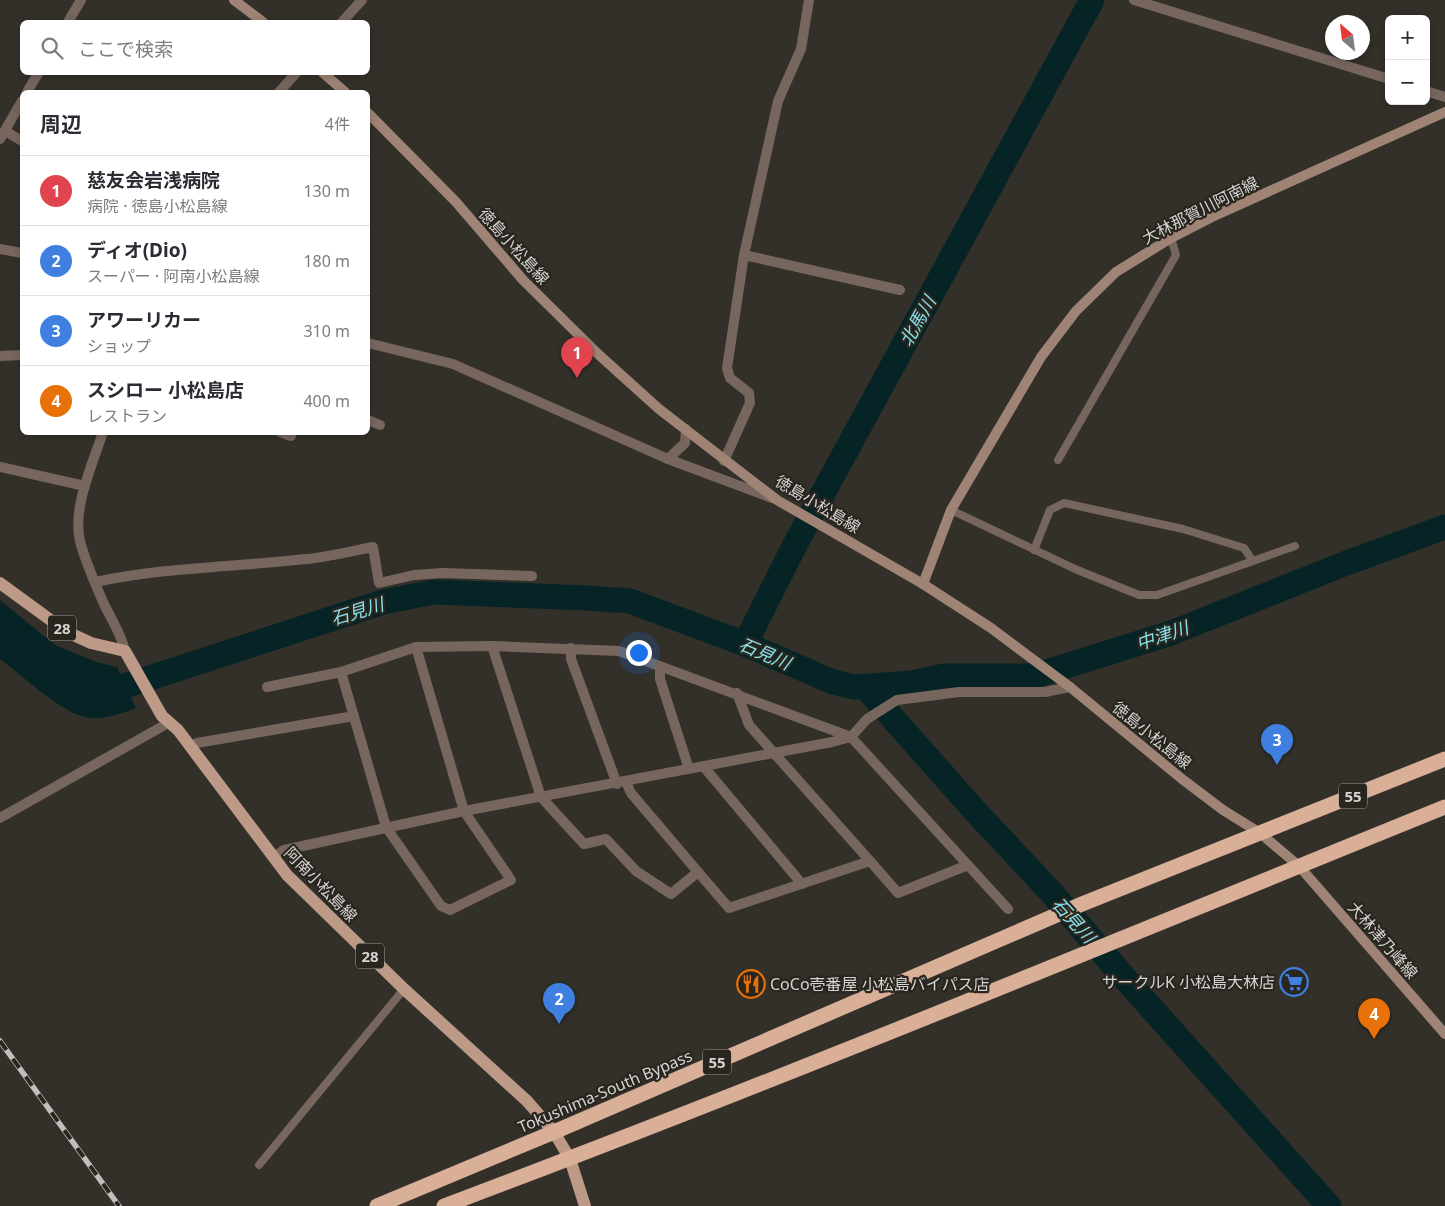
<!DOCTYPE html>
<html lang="ja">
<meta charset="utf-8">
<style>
body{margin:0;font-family:"Noto Sans","Noto Sans JP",sans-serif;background:#f7f7f7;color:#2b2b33}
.controls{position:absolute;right:15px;top:15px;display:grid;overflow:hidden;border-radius:8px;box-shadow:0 2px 8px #0003}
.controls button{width:45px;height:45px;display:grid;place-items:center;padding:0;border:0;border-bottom:1px solid #e1e1e2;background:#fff;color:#2b2b33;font:25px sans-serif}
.compass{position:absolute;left:1325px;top:15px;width:45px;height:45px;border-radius:50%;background:#fff;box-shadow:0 2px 8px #0003;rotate:332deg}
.you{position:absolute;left:638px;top:652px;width:18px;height:18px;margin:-12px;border:4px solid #fff;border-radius:50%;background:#1a73e8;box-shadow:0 0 0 8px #1a73e833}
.badge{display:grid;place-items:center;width:32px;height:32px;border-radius:50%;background:#6b648b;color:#fff;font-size:16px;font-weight:700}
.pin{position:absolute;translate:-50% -41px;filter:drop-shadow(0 1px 2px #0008)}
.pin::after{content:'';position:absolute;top:26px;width:18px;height:15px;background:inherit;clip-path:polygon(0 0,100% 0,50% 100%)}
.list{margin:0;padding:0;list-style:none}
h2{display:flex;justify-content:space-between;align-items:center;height:65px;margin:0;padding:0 20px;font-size:21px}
h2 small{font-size:16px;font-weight:400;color:#7c7c81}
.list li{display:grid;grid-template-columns:32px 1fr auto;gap:15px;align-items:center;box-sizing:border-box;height:70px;padding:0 20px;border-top:1px solid #e1e1e2}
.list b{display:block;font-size:19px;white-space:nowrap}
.list p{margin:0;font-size:16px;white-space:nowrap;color:#7c7c81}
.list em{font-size:16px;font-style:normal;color:#7c7c81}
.icon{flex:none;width:28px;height:28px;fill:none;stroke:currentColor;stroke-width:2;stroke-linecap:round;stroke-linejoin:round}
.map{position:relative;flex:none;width:1445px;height:1206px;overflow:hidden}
.search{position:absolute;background:#fff;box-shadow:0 2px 8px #0003;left:20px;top:20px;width:350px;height:55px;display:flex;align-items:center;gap:12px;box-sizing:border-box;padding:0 18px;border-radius:8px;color:#7c7c81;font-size:19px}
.panel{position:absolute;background:#fff;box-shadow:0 2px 8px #0003;left:20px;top:90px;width:350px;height:345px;border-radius:8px}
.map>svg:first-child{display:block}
.water{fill:#062426}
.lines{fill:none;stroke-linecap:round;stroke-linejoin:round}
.river{stroke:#062426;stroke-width:25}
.lane{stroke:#77665d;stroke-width:8}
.street{stroke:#77665d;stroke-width:10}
.secondary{stroke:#9f8475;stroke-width:10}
.primary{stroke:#bd9a87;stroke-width:12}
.highway{stroke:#d9af98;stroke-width:15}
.rail-casing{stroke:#c1bfbb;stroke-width:5.5}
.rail{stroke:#292620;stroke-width:4;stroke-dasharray:11;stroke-linecap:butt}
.labels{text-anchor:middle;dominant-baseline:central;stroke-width:4.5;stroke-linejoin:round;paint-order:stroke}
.shield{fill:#292620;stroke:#a2a09b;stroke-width:1}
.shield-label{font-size:15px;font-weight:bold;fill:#d6d4d0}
.street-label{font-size:16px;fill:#d6d4d0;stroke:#292620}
.poi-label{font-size:16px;fill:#d6d4d0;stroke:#292620;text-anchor:end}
.water-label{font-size:18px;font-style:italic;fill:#86e2ea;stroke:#292620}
</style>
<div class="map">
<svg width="1445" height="1206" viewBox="0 0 1445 1206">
<rect width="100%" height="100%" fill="#33302a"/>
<path class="water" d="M 0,600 L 55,645 L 96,662 L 117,667 L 136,708 C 122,713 106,720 90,718 C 63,715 23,676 0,659 Z"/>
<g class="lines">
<g class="river">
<path d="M 745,644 L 798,539 L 1092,0"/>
<path d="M 94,683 L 122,687 L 383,602 L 434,592 L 588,598 L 630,601 L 745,644 L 833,682 L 855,687 L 912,683 L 944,676 L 1034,676 L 1171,633 L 1344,564 L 1445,527"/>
<path d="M 866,688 L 976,812 L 1050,891 L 1127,981 L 1329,1206"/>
</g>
<g class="lane">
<path d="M 1058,460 L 1176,255 L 1171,238"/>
<path d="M 951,510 L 1075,569 L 1139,595 L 1157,595 L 1295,546"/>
<path d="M 1034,550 L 1050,510 L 1064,503 L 1183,529 L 1244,548 L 1252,560"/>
<path d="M 259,1165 L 404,989"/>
</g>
<g class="street">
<path d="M 1134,0 L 1389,79"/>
<path d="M 68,22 L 81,0"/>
<path d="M 342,22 L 362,0"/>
<path d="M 1426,91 L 1445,97"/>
<path d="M 27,92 L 39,72"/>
<path d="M 279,92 L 297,72"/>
<path d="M 5,131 L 22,141"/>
<path d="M 0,139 L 22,101"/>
<path d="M 0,249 L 22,253"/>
<path d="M 744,255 L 900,290"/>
<path d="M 368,343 L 453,364 L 668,459 L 772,498"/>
<path d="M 0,356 L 22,355"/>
<path d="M 368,420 L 380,425"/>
<path d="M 103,432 C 93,463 72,508 80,541 C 85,561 95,583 103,602 C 111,619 121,633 125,651"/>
<path d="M 280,432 L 291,436 L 292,432"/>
<path d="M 668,459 L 685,443 L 686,429"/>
<path d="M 724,461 L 750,403 L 749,393 L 730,378 L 727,368 L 744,255 L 778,101 L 801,49 L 809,0"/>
<path d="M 0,467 L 85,486"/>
<path d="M 96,582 C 165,567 236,567 306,559 C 328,557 351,551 373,547 L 379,583 L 414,575 L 443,573 L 532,576"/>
<path d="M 492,646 L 541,797 L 584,844 L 606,839 L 636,871 L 671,894 L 698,872 L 631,793 L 626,782"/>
<path d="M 416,647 L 464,811 L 511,880 L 450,910 L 441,906 L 386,827 L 341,672 L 416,647 L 492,646 L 619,651 L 851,737 L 1008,909"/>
<path d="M 571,648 L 571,659 L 617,784"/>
<path d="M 660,667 L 660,679 L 689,769"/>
<path d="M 267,687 L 341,672"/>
<path d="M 191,746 L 197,743 L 354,716"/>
<path d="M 704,767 L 802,884"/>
<path d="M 0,818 L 170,722"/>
<path d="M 273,857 L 284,850 L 464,811 L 832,742 L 851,737 L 867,719 L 897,700 L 959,692 L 1045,692 L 1070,687"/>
<path d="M 870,861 L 898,893 L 968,865"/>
<path d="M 698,872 L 729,908 L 870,861 L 749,725 L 737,693"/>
</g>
<g class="secondary">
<path d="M 234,0 L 263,22"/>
<path d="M 322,72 L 345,92"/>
<path d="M 368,113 L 456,202 L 523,280 L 598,354 L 659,409 L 777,500 L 923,584 L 991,628 L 1070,687 L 1182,779 L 1223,810 L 1260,833 L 1299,866 L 1445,1034"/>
<path d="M 923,584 L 951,510 L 1041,357 L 1076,311 L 1116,272 L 1171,238 L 1212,217 L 1445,112"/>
</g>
<path class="primary" d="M 0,583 L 67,632 L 91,643 L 125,651 L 162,716 L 178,730 L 287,875 L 404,989 L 527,1101 L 554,1132 L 570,1159 L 585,1206"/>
<g class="highway">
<path d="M 377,1206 L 554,1132 L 1082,904 L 1445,759"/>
<path d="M 444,1206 C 780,1080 1112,942 1445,807"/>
</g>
<defs>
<path id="rail" d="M 0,1041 L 119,1206"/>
</defs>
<use href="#rail" class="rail-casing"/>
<use href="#rail" class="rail"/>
</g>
<defs>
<symbol id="supermarket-ring" viewBox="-11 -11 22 22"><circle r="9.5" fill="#292620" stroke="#3f7fe0" stroke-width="1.5"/><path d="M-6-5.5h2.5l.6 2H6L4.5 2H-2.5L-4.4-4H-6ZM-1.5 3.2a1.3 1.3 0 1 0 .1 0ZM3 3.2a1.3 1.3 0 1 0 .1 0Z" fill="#3f7fe0"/></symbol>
<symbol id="restaurant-ring" viewBox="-11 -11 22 22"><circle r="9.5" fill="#292620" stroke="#e8710a" stroke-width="1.5"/><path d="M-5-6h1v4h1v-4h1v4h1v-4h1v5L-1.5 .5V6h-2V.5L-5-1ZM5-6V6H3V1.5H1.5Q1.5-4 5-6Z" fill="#e8710a"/></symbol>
</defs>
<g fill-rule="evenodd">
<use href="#supermarket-ring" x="1278" y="966" width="32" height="32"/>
<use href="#restaurant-ring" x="735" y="968" width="32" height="32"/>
</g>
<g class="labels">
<g class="shield">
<rect x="48" y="615.5" width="28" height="25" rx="4"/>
<rect x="1339" y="783.5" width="28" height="25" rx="4"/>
<rect x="356" y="943.5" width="28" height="25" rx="4"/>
<rect x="703" y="1049.5" width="28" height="25" rx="4"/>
</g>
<g class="shield-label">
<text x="62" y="628">28</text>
<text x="1353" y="796">55</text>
<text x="370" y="956">28</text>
<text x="717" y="1062">55</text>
</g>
<g class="street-label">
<text transform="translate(1200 210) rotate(-27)">大林那賀川阿南線</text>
<text transform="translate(514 246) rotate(48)">徳島小松島線</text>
<text transform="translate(818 504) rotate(31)">徳島小松島線</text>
<text transform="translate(1152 735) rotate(39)">徳島小松島線</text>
<text transform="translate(321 884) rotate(46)">阿南小松島線</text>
<text transform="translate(1383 940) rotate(49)">大林津乃峰線</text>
<text transform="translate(605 1091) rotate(-23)">Tokushima-South Bypass</text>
</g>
<g class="poi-label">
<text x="1275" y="982">サークルK 小松島大林店</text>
<text x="770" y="984" text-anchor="start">CoCo壱番屋 小松島バイパス店</text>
</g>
<g class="water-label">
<text transform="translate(917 321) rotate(-61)">北馬川</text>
<text transform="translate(357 611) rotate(-17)">石見川</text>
<text transform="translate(1162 635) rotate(-19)">中津川</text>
<text transform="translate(765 653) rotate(23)">石見川</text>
<text transform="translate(1074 920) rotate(48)">石見川</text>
</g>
</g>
</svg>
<div class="controls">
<button>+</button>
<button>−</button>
</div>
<svg class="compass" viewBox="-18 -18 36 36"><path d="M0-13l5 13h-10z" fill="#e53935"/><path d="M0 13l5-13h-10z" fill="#7c7c81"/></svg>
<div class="you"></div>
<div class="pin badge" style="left:577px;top:378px;background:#e0444e">1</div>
<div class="pin badge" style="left:559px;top:1024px;background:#3f7fe0">2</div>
<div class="pin badge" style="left:1277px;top:765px;background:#3f7fe0">3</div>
<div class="pin badge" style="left:1374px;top:1039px;background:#e8710a">4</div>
<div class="search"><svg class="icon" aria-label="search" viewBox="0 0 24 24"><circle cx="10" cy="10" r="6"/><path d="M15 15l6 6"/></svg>ここで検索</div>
<section class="panel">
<h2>周辺<small>4件</small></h2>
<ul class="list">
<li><span class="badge" style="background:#e0444e">1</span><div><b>慈友会岩浅病院</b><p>病院 · 徳島小松島線</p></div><em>130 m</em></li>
<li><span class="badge" style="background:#3f7fe0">2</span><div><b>ディオ(Dio)</b><p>スーパー · 阿南小松島線</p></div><em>180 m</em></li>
<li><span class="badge" style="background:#3f7fe0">3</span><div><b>アワーリカー</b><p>ショップ</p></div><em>310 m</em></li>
<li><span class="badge" style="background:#e8710a">4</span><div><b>スシロー 小松島店</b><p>レストラン</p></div><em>400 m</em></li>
</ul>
</section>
</div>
